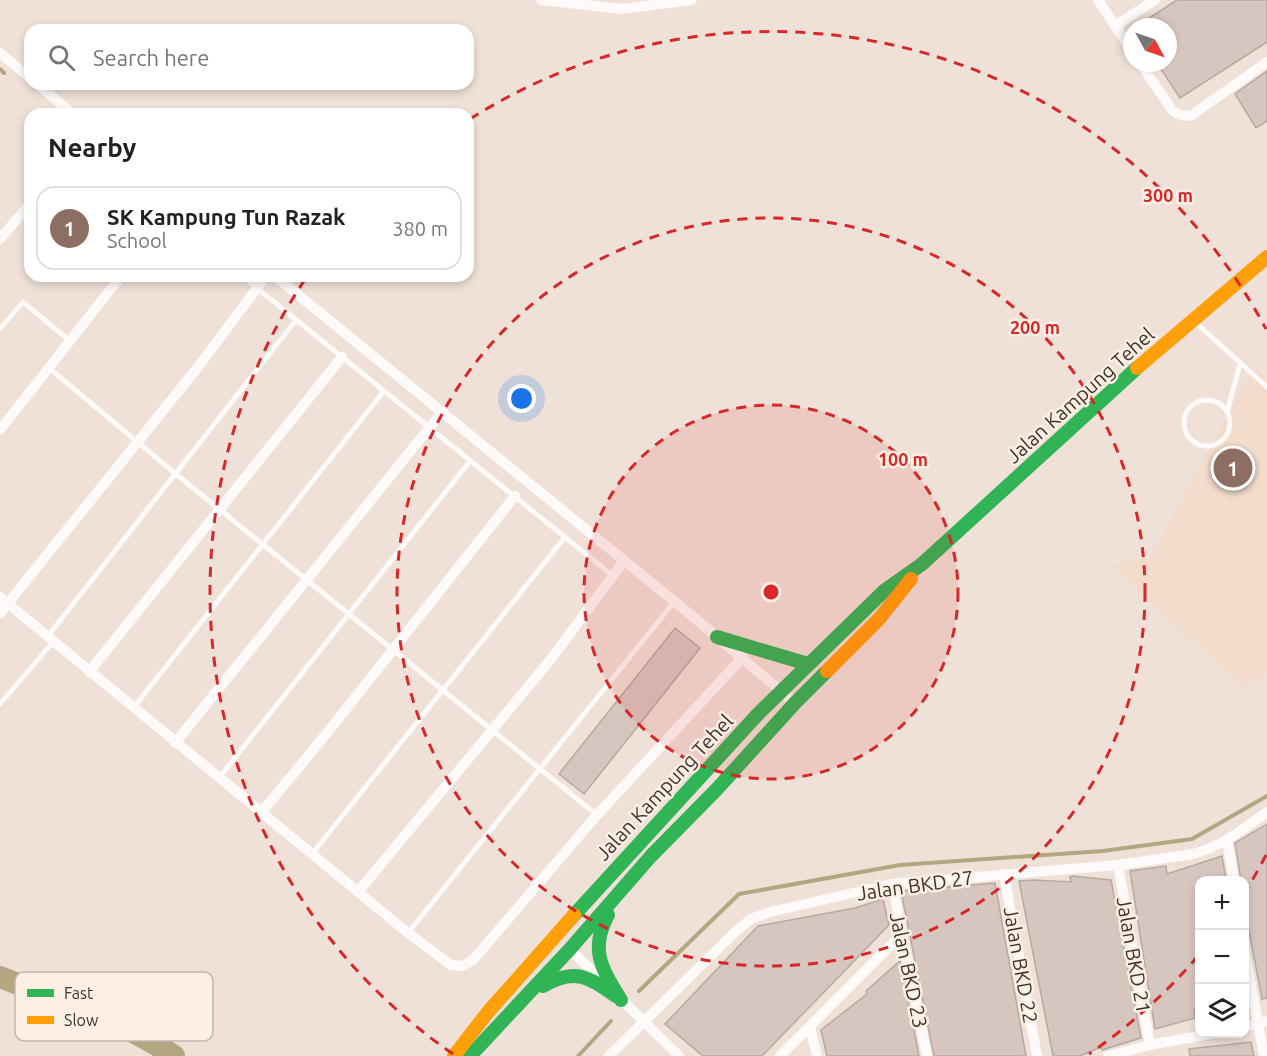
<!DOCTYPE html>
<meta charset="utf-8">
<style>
body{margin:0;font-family:Ubuntu,sans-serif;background:#f6f6f6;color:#222}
.controls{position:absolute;right:18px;bottom:18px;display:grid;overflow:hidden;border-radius:12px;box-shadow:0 3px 9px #0003}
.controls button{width:54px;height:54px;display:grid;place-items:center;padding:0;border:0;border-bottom:2px solid #e0e0e0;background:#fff;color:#222;font:30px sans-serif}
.compass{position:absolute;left:1123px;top:18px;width:54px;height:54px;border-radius:50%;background:#fff;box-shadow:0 3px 9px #0003;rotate:130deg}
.you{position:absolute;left:522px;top:399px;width:21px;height:21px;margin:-15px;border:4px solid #fff;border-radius:50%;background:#1a73e8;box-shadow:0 0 0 9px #1a73e833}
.badge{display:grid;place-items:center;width:39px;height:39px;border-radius:50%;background:#ea580c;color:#fff;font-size:20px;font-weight:700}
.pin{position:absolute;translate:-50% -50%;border:3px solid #fff;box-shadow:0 2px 6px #0006}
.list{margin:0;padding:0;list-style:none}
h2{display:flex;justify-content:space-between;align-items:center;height:78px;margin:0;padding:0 24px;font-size:26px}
h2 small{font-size:20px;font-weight:400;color:#767676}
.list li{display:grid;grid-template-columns:39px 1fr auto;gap:18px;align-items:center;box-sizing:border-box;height:84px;margin:0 12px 12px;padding:0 12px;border:2px solid #e0e0e0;border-radius:18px}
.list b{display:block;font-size:22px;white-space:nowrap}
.list p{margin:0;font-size:20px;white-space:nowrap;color:#767676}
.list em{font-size:20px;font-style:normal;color:#767676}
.icon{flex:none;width:33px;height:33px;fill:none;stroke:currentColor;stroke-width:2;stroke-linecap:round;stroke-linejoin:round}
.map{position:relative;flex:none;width:1267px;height:1056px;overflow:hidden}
.search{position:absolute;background:#fff;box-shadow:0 3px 9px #0003;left:24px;top:24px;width:450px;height:66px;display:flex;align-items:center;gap:15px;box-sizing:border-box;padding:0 21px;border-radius:18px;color:#767676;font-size:22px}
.panel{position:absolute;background:#fff;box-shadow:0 3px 9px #0003;left:24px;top:108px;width:450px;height:174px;border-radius:18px}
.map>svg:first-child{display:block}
.built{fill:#f3dccb}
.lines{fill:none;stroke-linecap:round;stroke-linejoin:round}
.stream{stroke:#b3a681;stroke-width:4}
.river{stroke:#b3a681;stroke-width:22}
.building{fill:#d7c6bf;stroke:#b5a9a3;stroke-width:1.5}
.lane{stroke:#fdfaf9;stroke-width:5}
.street{stroke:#fdfaf9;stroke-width:10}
.fast{stroke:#30b455;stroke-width:14}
.slow{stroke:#ff9f0a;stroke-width:14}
.ring{fill:none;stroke:#d62828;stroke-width:3;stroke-dasharray:10 8}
.labels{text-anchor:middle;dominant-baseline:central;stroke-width:5;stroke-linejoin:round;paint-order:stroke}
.street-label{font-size:20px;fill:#3c332c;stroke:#feefe5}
.key{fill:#feefe5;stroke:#c4b7ae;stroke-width:1.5}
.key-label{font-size:16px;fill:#3c332c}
.centre{fill:#d62828;stroke:#feefe5;stroke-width:3}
.ring-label{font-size:18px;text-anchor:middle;font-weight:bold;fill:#d62828;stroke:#feefe5;stroke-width:5;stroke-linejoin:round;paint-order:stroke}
</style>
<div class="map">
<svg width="1267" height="1056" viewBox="0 0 1267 1056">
<rect width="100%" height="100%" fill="#efe1d8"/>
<path class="built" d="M 1254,367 L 1267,378 L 1267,674 L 1244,687 L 1110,565 L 1150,558 Z"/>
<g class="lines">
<g class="stream">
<path d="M 0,69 L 4,73"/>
<path d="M 639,991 L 739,894 L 900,865 L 1103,851 L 1192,839 L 1267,796"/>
<path d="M 578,1056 L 611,1021"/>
</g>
<path class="river" d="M 0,977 C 60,1001 120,1020 174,1056"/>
</g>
<g class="building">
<path d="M 1177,0 L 1267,0 L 1267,42 L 1180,98 L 1157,63 L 1168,63 L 1168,27 L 1135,27 Z"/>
<path d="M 1267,71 L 1267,121 L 1256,128 L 1235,94 Z"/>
<path d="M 675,628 L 700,648 L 584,794 L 559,774 Z"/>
<path d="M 1267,824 L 1267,998 L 1262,999 L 1245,911 L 1245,880 L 1241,880 L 1235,843 Z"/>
<path d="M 1222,856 L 1226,880 L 1200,880 L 1200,1009 L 1194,1010 L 1195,1018 L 1155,1029 L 1130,871 L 1166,866 L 1167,874 Z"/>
<path d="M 1072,876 L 1111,880 L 1141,1038 L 1102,1050 L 1101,1047 L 1080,1056 L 1053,1056 L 1019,881 L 1034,880 L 1071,882 L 1070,877 Z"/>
<path d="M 995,883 L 1026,1056 L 934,1056 L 901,891 Z"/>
<path d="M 883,899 L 889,925 L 762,1056 L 703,1056 L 665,1024 L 758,926 L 855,908 Z"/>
<path d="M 900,961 L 919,1056 L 827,1056 L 821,1030 L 867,994 L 866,991 Z"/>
<path d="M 1251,1042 L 1254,1056 L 1190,1056 L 1189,1049 Z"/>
</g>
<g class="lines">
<g class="lane">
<path d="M 242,276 L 613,576"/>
<path d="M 1195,322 L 1267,387"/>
<path d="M 0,329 L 23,302 L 70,341"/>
<path d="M 49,368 L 177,475 L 597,815"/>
<circle cx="1207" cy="423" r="23"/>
<path d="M 1227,412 L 1240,364"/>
<path d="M 48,636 L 296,320"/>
<path d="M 0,704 L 53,642"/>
<path d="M 134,707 L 384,391"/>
<path d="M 219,778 L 470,461"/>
<path d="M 312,854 L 565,537"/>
<path d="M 408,933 L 674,602"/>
</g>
<g class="street">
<path d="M 541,0 L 622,9 L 692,0"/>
<path d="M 1098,0 L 1132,51"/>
<path d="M 1115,26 L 1155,0"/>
<path d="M 0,53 L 30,78"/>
<path d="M 1140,63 L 1172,110 C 1179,115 1183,117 1192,115 L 1267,62"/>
<path d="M 37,84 L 73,114"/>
<path d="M 0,239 L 30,204"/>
<path d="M 275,276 L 691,615 L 795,703"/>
<path d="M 0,430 L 121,276"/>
<path d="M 0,597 L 408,933 L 451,965 L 462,966 L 473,960 L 597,815 L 743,657"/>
<path d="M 0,613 L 198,367 L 266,276"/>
<path d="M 89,672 L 342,357"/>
<path d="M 175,743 L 442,412"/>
<path d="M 261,813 L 327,733 L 515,496"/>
<path d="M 1227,840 L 1234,880"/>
<path d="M 1118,865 L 1150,1045"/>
<path d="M 1004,874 L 1037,1056"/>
<path d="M 892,884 L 927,1056"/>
<path d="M 358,892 L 551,659 L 624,561"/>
<path d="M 1244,948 L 1264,1056"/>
<path d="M 570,949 L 601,980"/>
<path d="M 617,995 L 679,1056"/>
<path d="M 810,1027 L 817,1056"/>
<path d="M 1244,1027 L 1267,1021"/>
<path d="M 609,1056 L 736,931 L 751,919 L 770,912 L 892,884 L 1118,865 L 1193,854 C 1221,847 1243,829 1267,812"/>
<path d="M 780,1056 L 901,935"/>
<path d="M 1108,1056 L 1150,1045 L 1210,1034"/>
</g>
<g class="fast">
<path d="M 717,637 L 808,664"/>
<path d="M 574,915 L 758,714 L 884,591 L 922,564 L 1137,368"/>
<path d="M 608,915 C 589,950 602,969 621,1000"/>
<path d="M 543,986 C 575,967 588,977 616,996"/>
<path d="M 470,1056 L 570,949 L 651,856 L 717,789 L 795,703 L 827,671"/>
</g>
<g class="slow">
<path d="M 1137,368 L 1267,257"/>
<path d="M 827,671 L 879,619 L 911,579"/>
<path d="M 454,1056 L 488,1012 L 574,915"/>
</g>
</g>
<circle cx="771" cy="592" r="187" fill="#d62828" fill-opacity=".12"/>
<g class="ring">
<circle cx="771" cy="592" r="187"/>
<circle cx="771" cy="592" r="374"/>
<path d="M1266 855A561 561 0 0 1 1247 889M1198 956A561 561 0 0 1 1089 1054M453 1054A561 561 0 0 1 306 278M470 119A561 561 0 0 1 1266 329"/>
</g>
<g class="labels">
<g class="street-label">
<text transform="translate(1080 395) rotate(-42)">Jalan Kampung Tehel</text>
<text transform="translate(664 787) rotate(-47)">Jalan Kampung Tehel</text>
<text transform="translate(915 885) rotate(-8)">Jalan BKD 27</text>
<text transform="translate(1134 955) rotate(80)">Jalan BKD 21</text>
<text transform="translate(1021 965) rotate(80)">Jalan BKD 22</text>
<text transform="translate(909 970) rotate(78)">Jalan BKD 23</text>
</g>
</g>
<rect x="15" y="972" width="198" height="69" rx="9" class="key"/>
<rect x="27" y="989" width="27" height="8" fill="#30b455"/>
<rect x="27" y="1016" width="27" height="8" fill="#ff9f0a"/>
<g class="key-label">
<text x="64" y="999">Fast</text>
<text x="64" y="1026">Slow</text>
</g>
<circle cx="771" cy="592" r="9" class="centre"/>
<g class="ring-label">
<text x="1168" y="202">300 m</text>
<text x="1035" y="334">200 m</text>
<text x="903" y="466">100 m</text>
</g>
</svg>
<div class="controls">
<button>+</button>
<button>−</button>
<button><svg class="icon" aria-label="layers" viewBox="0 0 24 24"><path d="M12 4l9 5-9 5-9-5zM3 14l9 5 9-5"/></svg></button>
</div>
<svg class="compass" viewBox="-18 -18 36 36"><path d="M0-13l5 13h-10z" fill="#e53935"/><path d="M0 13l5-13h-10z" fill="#767676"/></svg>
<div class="you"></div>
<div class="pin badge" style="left:1233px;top:468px;background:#8d6e63">1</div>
<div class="search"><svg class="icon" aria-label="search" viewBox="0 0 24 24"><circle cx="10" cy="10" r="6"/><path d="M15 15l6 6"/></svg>Search here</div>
<section class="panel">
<h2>Nearby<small></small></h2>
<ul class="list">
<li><span class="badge" style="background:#8d6e63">1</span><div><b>SK Kampung Tun Razak</b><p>School</p></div><em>380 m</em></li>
</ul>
</section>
</div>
